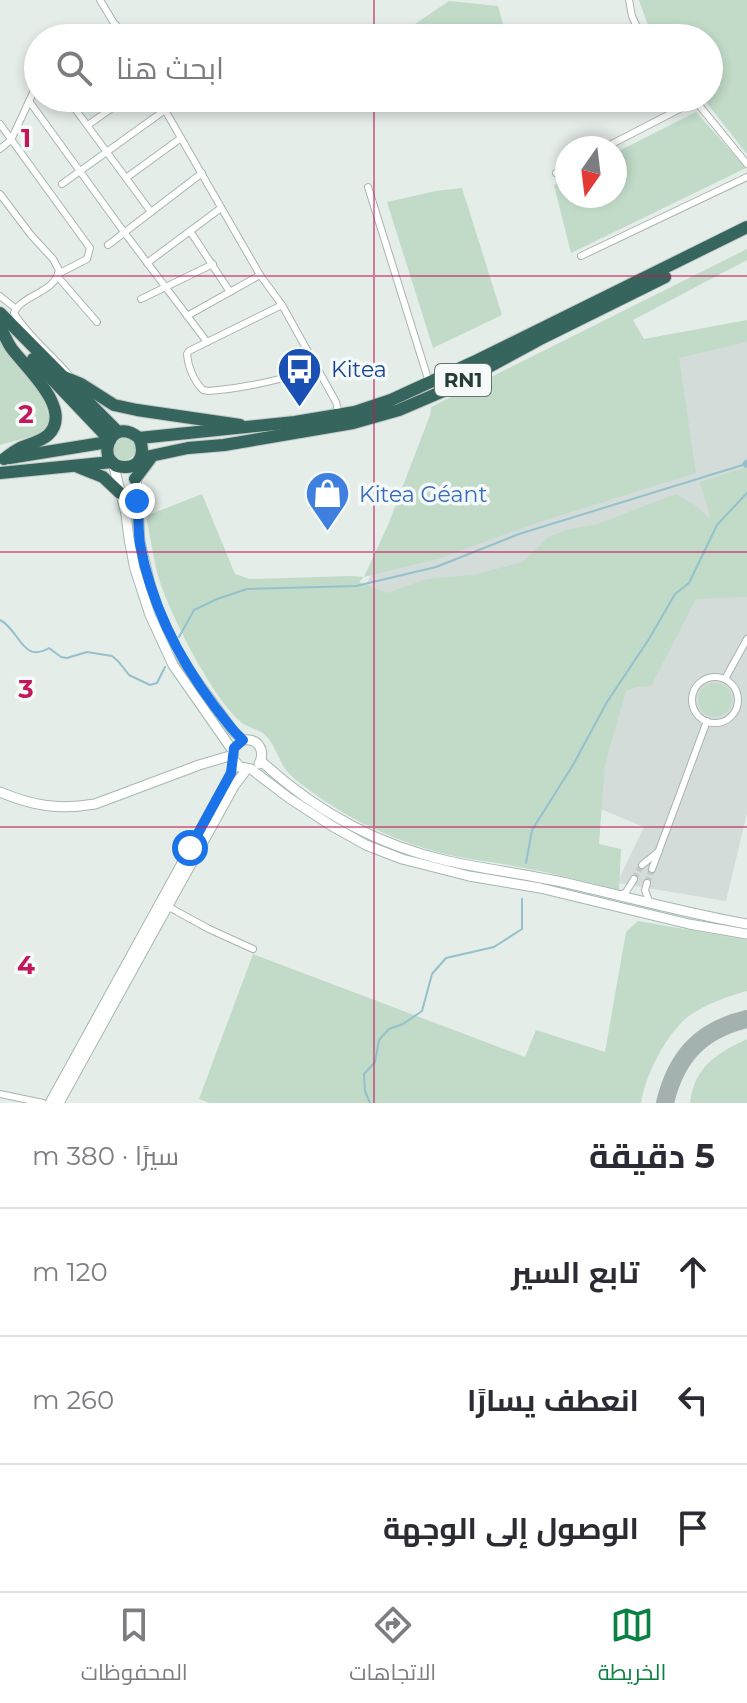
<!DOCTYPE html>
<html lang="ar">
<meta charset="utf-8">
<style>
body{margin:0;font-family:Montserrat,Cairo,sans-serif;background:#f2f2f3;color:#2b2b33;direction:rtl}
.compass{position:absolute;left:555px;top:136px;width:72px;height:72px;border-radius:50%;background:#fff;box-shadow:0 4px 12px #0003;rotate:194deg}
.stop{position:absolute;width:24px;height:24px;margin:-18px;border:6px solid #1a73e8;border-radius:50%;background:#fff}
.stop.end{background:#1a73e8;border-color:#fff;box-shadow:0 2px 8px #0008}
.list{margin:0;padding:0;list-style:none}
h2{display:flex;justify-content:space-between;align-items:center;height:104px;margin:0;padding:0 32px;font-size:34px}
h2 small{font-size:26px;font-weight:400;color:#7c7c81}
.list li{display:grid;grid-template-columns:52px 1fr auto;gap:24px;align-items:center;box-sizing:border-box;height:128px;padding:0 32px;border-top:2px solid #e1e1e2}
.list b{display:block;font-size:30px;white-space:nowrap}
.list em{font-size:26px;font-style:normal;color:#7c7c81}
.icon{flex:none;width:44px;height:44px;fill:none;stroke:currentColor;stroke-width:2;stroke-linecap:round;stroke-linejoin:round}
.map{position:relative;flex:none;width:747px;height:1103px;overflow:hidden;direction:ltr}
.search{position:absolute;background:#fff;box-shadow:0 4px 12px #0003;left:24px;right:24px;top:24px;height:88px;display:flex;align-items:center;gap:20px;box-sizing:border-box;padding:0 28px;border-radius:44px;color:#7c7c81;font-size:30px}
.sheet{height:488px;background:#fff}
nav{display:flex;justify-content:space-around;align-items:center;box-sizing:border-box;height:112px;border-top:2px solid #e1e1e2;background:#fff;font-size:22px;color:#7c7c81}
nav a{display:grid;justify-items:center;gap:4px}
nav .on{color:#0b8043}
.map>svg:first-child{display:block}
.built{fill:#d3dcd8}
.green{fill:#c1dbc8}
.lines{fill:none;stroke-linecap:round;stroke-linejoin:round}
.stream{stroke:#94c1cb;stroke-width:2}
.canal{stroke:#94c1cb;stroke-width:7}
.taxiway{stroke:#a3b2ae;stroke-width:18}
.street-tunnel{stroke:#bfcac5;stroke-width:6;stroke-dasharray:6 3;stroke-linecap:butt}
.street-casing{stroke:#a8b4b0;stroke-width:8}
.secondary-casing{stroke:#a5b7b1;stroke-width:11}
.highway-casing{stroke:#c2c8c7;stroke-width:14}
.street{stroke:#fff;stroke-width:6}
.secondary{stroke:#fff;stroke-width:9}
.highway{stroke:#35655c;stroke-width:12}
.route{stroke:#1a73e8;stroke-width:10}
.grid{fill:none;stroke:#c2185b;stroke-width:2;stroke-opacity:0.55}
.labels{text-anchor:middle;dominant-baseline:central;stroke-width:7;stroke-linejoin:round;paint-order:stroke}
.shield{fill:#f5f9f7;stroke:#647571;stroke-width:2}
.shield-label{font-size:20px;font-weight:bold;fill:#263c37}
.transit-label{font-size:22px;fill:#164399;stroke:#f5f9f7;text-anchor:start}
.shop-label{font-size:22px;fill:#366cbe;stroke:#f5f9f7;text-anchor:start}
.grid-label{font-size:26px;text-anchor:middle;font-weight:bold;fill:#c2185b;stroke:#f5f9f7;stroke-width:7;stroke-linejoin:round;paint-order:stroke}
</style>
<div class="map">
<svg width="747" height="1103" viewBox="0 0 747 1103">
<rect width="100%" height="100%" fill="#e5ede9"/>
<path class="built" d="M 747,340 L 747,813 L 726,901 L 617,883 L 644,827 L 591,805 L 330,661 L 371,575 L 436,410 Z"/>
<g class="green">
<path d="M 639,0 L 747,0 L 747,154 L 703,98 L 709,98 L 709,38 L 655,38 L 650,31 Z"/>
<path d="M 449,1 L 498,6 L 507,38 L 394,38 Z"/>
<path d="M 696,112 L 746,168 L 571,253 L 554,185 L 567,178 L 567,196 L 615,196 L 615,153 Z"/>
<path d="M 462,188 L 502,315 L 433,348 L 387,202 L 436,191 Z"/>
<path d="M 747,249 L 747,260 L 633,320 L 644,339 L 747,320 L 747,342 L 679,358 L 696,473 L 539,522 L 437,559 L 364,577 L 359,582 L 387,593 L 427,579 L 474,575 L 522,562 L 550,536 L 570,529 L 595,525 L 676,494 L 695,505 L 711,520 L 700,482 L 747,467 L 747,597 L 696,599 L 651,686 L 636,687 L 626,691 L 605,764 L 599,844 L 621,849 L 619,890 C 585,881 552,873 518,867 C 500,863 482,861 464,858 C 412,848 362,827 319,797 C 308,789 294,780 286,770 C 278,759 274,742 264,734 C 257,729 249,728 242,723 C 213,699 172,618 160,582 C 153,561 151,538 146,516 L 202,494 L 235,574 L 250,579 L 350,576 L 364,577 L 388,525 L 430,415 L 431,407 Z"/>
<path d="M 0,339 C 11,359 28,374 40,393 C 47,404 49,418 51,431 L 0,445 Z"/>
<circle cx="124" cy="448" r="12"/>
<circle cx="715" cy="700" r="17"/>
<path d="M 638,921 L 747,940 L 747,991 C 727,997 707,1003 689,1016 C 667,1032 645,1076 641,1103 L 210,1103 L 199,1099 L 253,954 L 525,1057 L 536,1030 L 605,1052 L 626,932 Z"/>
<path d="M 747,1039 L 747,1103 L 690,1103 C 694,1067 717,1053 747,1039 Z"/>
</g>
<g class="lines">
<g class="stream">
<path d="M 0,620 C 20,630 22,664 49,648 L 61,657 L 67,658 L 87,652 L 112,656 L 118,661 L 129,675 L 150,685 L 157,683 L 165,667"/>
<path d="M 179,637 L 194,610 L 217,599 L 247,589 L 356,586 L 436,567 L 519,534 L 746,464"/>
<path d="M 526,863 L 532,830 L 573,765 L 607,702 L 649,639 L 675,594 L 689,583 L 717,525 L 747,493"/>
<path d="M 370,1103 L 365,1091 L 364,1074 L 375,1062 L 379,1040 L 389,1029 L 403,1024 L 422,1011 L 432,974 L 446,958 L 494,947 L 522,929 L 522,899"/>
</g>
<path class="canal" d="M 746,464 L 747,463"/>
<path class="taxiway" d="M 665,1103 C 676,1057 700,1030 747,1019"/>
<g class="street-tunnel">
<path d="M 634,879 L 642,865"/>
<path d="M 647,883 L 652,869"/>
</g>
<defs>
<g id="street">
<path d="M 100,0 L 123,38"/>
<path d="M 629,0 L 632,16 L 642,38"/>
<path d="M 60,33 L 64,38"/>
<path d="M 107,38 L 116,25"/>
<path d="M 67,98 L 151,212"/>
<path d="M 158,98 L 260,275 L 282,305 L 336,402 L 339,415"/>
<path d="M 694,99 L 747,164"/>
<path d="M 533,100 L 538,98"/>
<path d="M 29,101 L 124,232 L 207,342"/>
<path d="M 0,124 L 90,248 L 87,259 L 58,274"/>
<path d="M 88,125 L 126,98"/>
<path d="M 604,148 L 695,101"/>
<path d="M 0,149 L 11,140 L 38,82"/>
<path d="M 556,173 L 567,167"/>
<path d="M 126,178 L 181,138"/>
<path d="M 62,184 L 165,110"/>
<path d="M 368,187 L 429,382"/>
<path d="M 0,194 L 31,235 L 53,259 L 59,270 C 56,293 22,294 14,313 C 28,336 51,354 69,375"/>
<path d="M 190,231 L 230,292"/>
<path d="M 108,245 L 202,173"/>
<path d="M 581,256 L 747,177"/>
<path d="M 147,263 L 221,208"/>
<path d="M 58,277 L 97,322"/>
<path d="M 0,296 L 15,308"/>
<path d="M 141,299 L 213,264"/>
<path d="M 282,305 L 189,351 L 187,354 C 188,367 194,381 203,390 L 209,391 C 247,388 281,380 317,368"/>
<path d="M 187,316 L 260,275"/>
<circle cx="715" cy="700" r="23"/>
<path d="M 725,679 L 747,639"/>
<path d="M 642,865 L 659,851"/>
<path d="M 652,869 L 707,721"/>
<path d="M 647,883 L 645,890 L 650,904"/>
<path d="M 619,896 L 626,892 L 634,879"/>
<path d="M 167,906 L 209,929 L 253,949"/>
<path d="M 0,1094 L 43,1103"/>
</g>
<g id="secondary">
<path d="M 136,474 L 140,542 L 150,584 L 158,609 L 177,650 L 194,677 L 234,732 L 243,740 C 258,738 266,750 259,764"/>
<path d="M 233,759 L 240,767 L 251,769 L 289,798 L 332,826 L 366,845 L 402,859 L 469,876 L 540,888 L 689,924 L 747,934"/>
<path d="M 261,761 C 314,810 377,845 448,861 C 485,869 524,874 562,882 C 624,896 685,913 747,924"/>
<path d="M 0,792 C 33,806 59,810 95,804 L 199,765 L 233,755"/>
<path d="M 50,1103 L 229,778 L 233,768 L 233,751 L 173,665 L 150,615 L 135,569 L 129,539 L 126,514 L 113,463"/>
<path d="M 59,1103 L 234,786 L 247,769"/>
</g>
<g id="highway">
<path d="M 0,313 L 118,432"/>
<path d="M 0,326 C 4,334 7,342 12,349 C 27,369 74,410 48,435 C 40,442 29,444 20,448 C 14,451 9,455 4,459"/>
<path d="M 33,359 L 110,440"/>
<path d="M 64,377 L 81,384 L 114,405 L 137,410 L 240,425"/>
<path d="M 139,438 C 145,450 142,467 126,467 C 93,469 108,412 139,438 L 295,422 L 355,412 L 391,400 L 478,360 L 747,227"/>
<path d="M 9,458 L 108,442"/>
<path d="M 141,458 L 188,448 L 224,445 L 353,423 L 399,410 L 448,389 L 542,338 L 665,277"/>
<path d="M 78,467 L 103,477 L 120,493"/>
<path d="M 0,473 L 112,462"/>
<path d="M 135,479 L 150,459"/>
</g>
</defs>
<use href="#street" class="street-casing"/>
<use href="#secondary" class="secondary-casing"/>
<use href="#highway" class="highway-casing"/>
<use href="#street" class="street"/>
<use href="#secondary" class="secondary"/>
<use href="#highway" class="highway"/>
</g>
<g class="lines">
<path class="route" d="M 137,501 C 139,515 138,530 140,544 C 151,604 178,658 215,707 C 224,718 232,731 243,740 L 234,748 L 231,773 L 190,848"/>
</g>
<path class="grid" d="M 374,0 L 374,38M 374,98 L 374,1103M 0,276 L 747,276M 0,552 L 747,552M 0,827 L 747,827"/>
<defs>
<symbol id="bus-pin" viewBox="-11 -11 22 30"><path d="M0 17L-7.5 6A9.5 9.5 0 1 1 7.5 6Z" fill="#1a4fb4" stroke="#f5f9f7"/><path d="M-5-6H5V4H4V6H2V4H-2V6H-4V4H-5ZM-3.5-4V0h7V-4ZM-3.5 1.2v1.5H-2V1.2ZM2 1.2v1.5H3.5V1.2Z" fill="#fff"/></symbol>
<symbol id="shop-pin" viewBox="-11 -11 22 30"><path d="M0 17L-7.5 6A9.5 9.5 0 1 1 7.5 6Z" fill="#3f7fe0" stroke="#f5f9f7"/><path d="M-5-2.5h2.3a2.7 3.5 0 0 1 5.4 0H5L5.5 6h-11ZM-1.5-2.5h3a1.5 2.3 0 0 0-3 0Z" fill="#fff"/></symbol>
</defs>
<g fill-rule="evenodd">
<use href="#bus-pin" x="274" y="344" width="51" height="69"/>
<use href="#shop-pin" x="302" y="468" width="51" height="69"/>
</g>
<g class="labels">
<rect class="shield" x="435" y="364" width="56" height="32" rx="6"/>
<g class="shield-label">
<text x="463" y="380">RN1</text>
</g>
<g class="transit-label">
<text x="331" y="369">Kitea</text>
</g>
<g class="shop-label">
<text x="359" y="494">Kitea Géant</text>
</g>
</g>
<g class="grid-label">
<text x="26" y="147">1</text>
<text x="26" y="423">2</text>
<text x="26" y="698">3</text>
<text x="26" y="974">4</text>
</g>
</svg>
<svg class="compass" viewBox="-18 -18 36 36"><path d="M0-13l5 13h-10z" fill="#e53935"/><path d="M0 13l5-13h-10z" fill="#7c7c81"/></svg>
<div class="stop" style="left:190px;top:848px"></div>
<div class="stop end" style="left:137px;top:501px"></div>
<div class="search"><svg class="icon" aria-label="search" viewBox="0 0 24 24"><circle cx="10" cy="10" r="6"/><path d="M15 15l6 6"/></svg>ابحث هنا</div>
</div>
<section class="sheet">
<h2>5 دقيقة<small>سيرًا · 380 m</small></h2>
<ul class="list">
<li><svg class="icon" aria-label="ahead" viewBox="0 0 24 24"><path d="M12 20V5M6 11l6-6 6 6"/></svg><div><b>تابع السير</b></div><em>120 m</em></li>
<li><svg class="icon" aria-label="left" viewBox="0 0 24 24"><path d="M17 20v-9H6M10 6l-5 5 5 5"/></svg><div><b>انعطف يسارًا</b></div><em>260 m</em></li>
<li><svg class="icon" aria-label="arrive" viewBox="0 0 24 24"><path d="M6 21V4h12l-3 4 3 4H6"/></svg><div><b>الوصول إلى الوجهة</b></div></li>
</ul>
</section>
<nav>
<a class="on"><svg class="icon" aria-label="map" viewBox="0 0 24 24"><path d="M3 6l6-2 6 2 6-2v14l-6 2-6-2-6 2zM9 4v14M15 6v14"/></svg>الخريطة</a>
<a><svg class="icon" aria-label="directions" viewBox="0 0 24 24"><path d="M12 3l9 9-9 9-9-9zM9 14v-3h6M13 9l2 2-2 2"/></svg>الاتجاهات</a>
<a><svg class="icon" aria-label="saved" viewBox="0 0 24 24"><path d="M7 4h10v16l-5-4-5 4z"/></svg>المحفوظات</a>
</nav>
